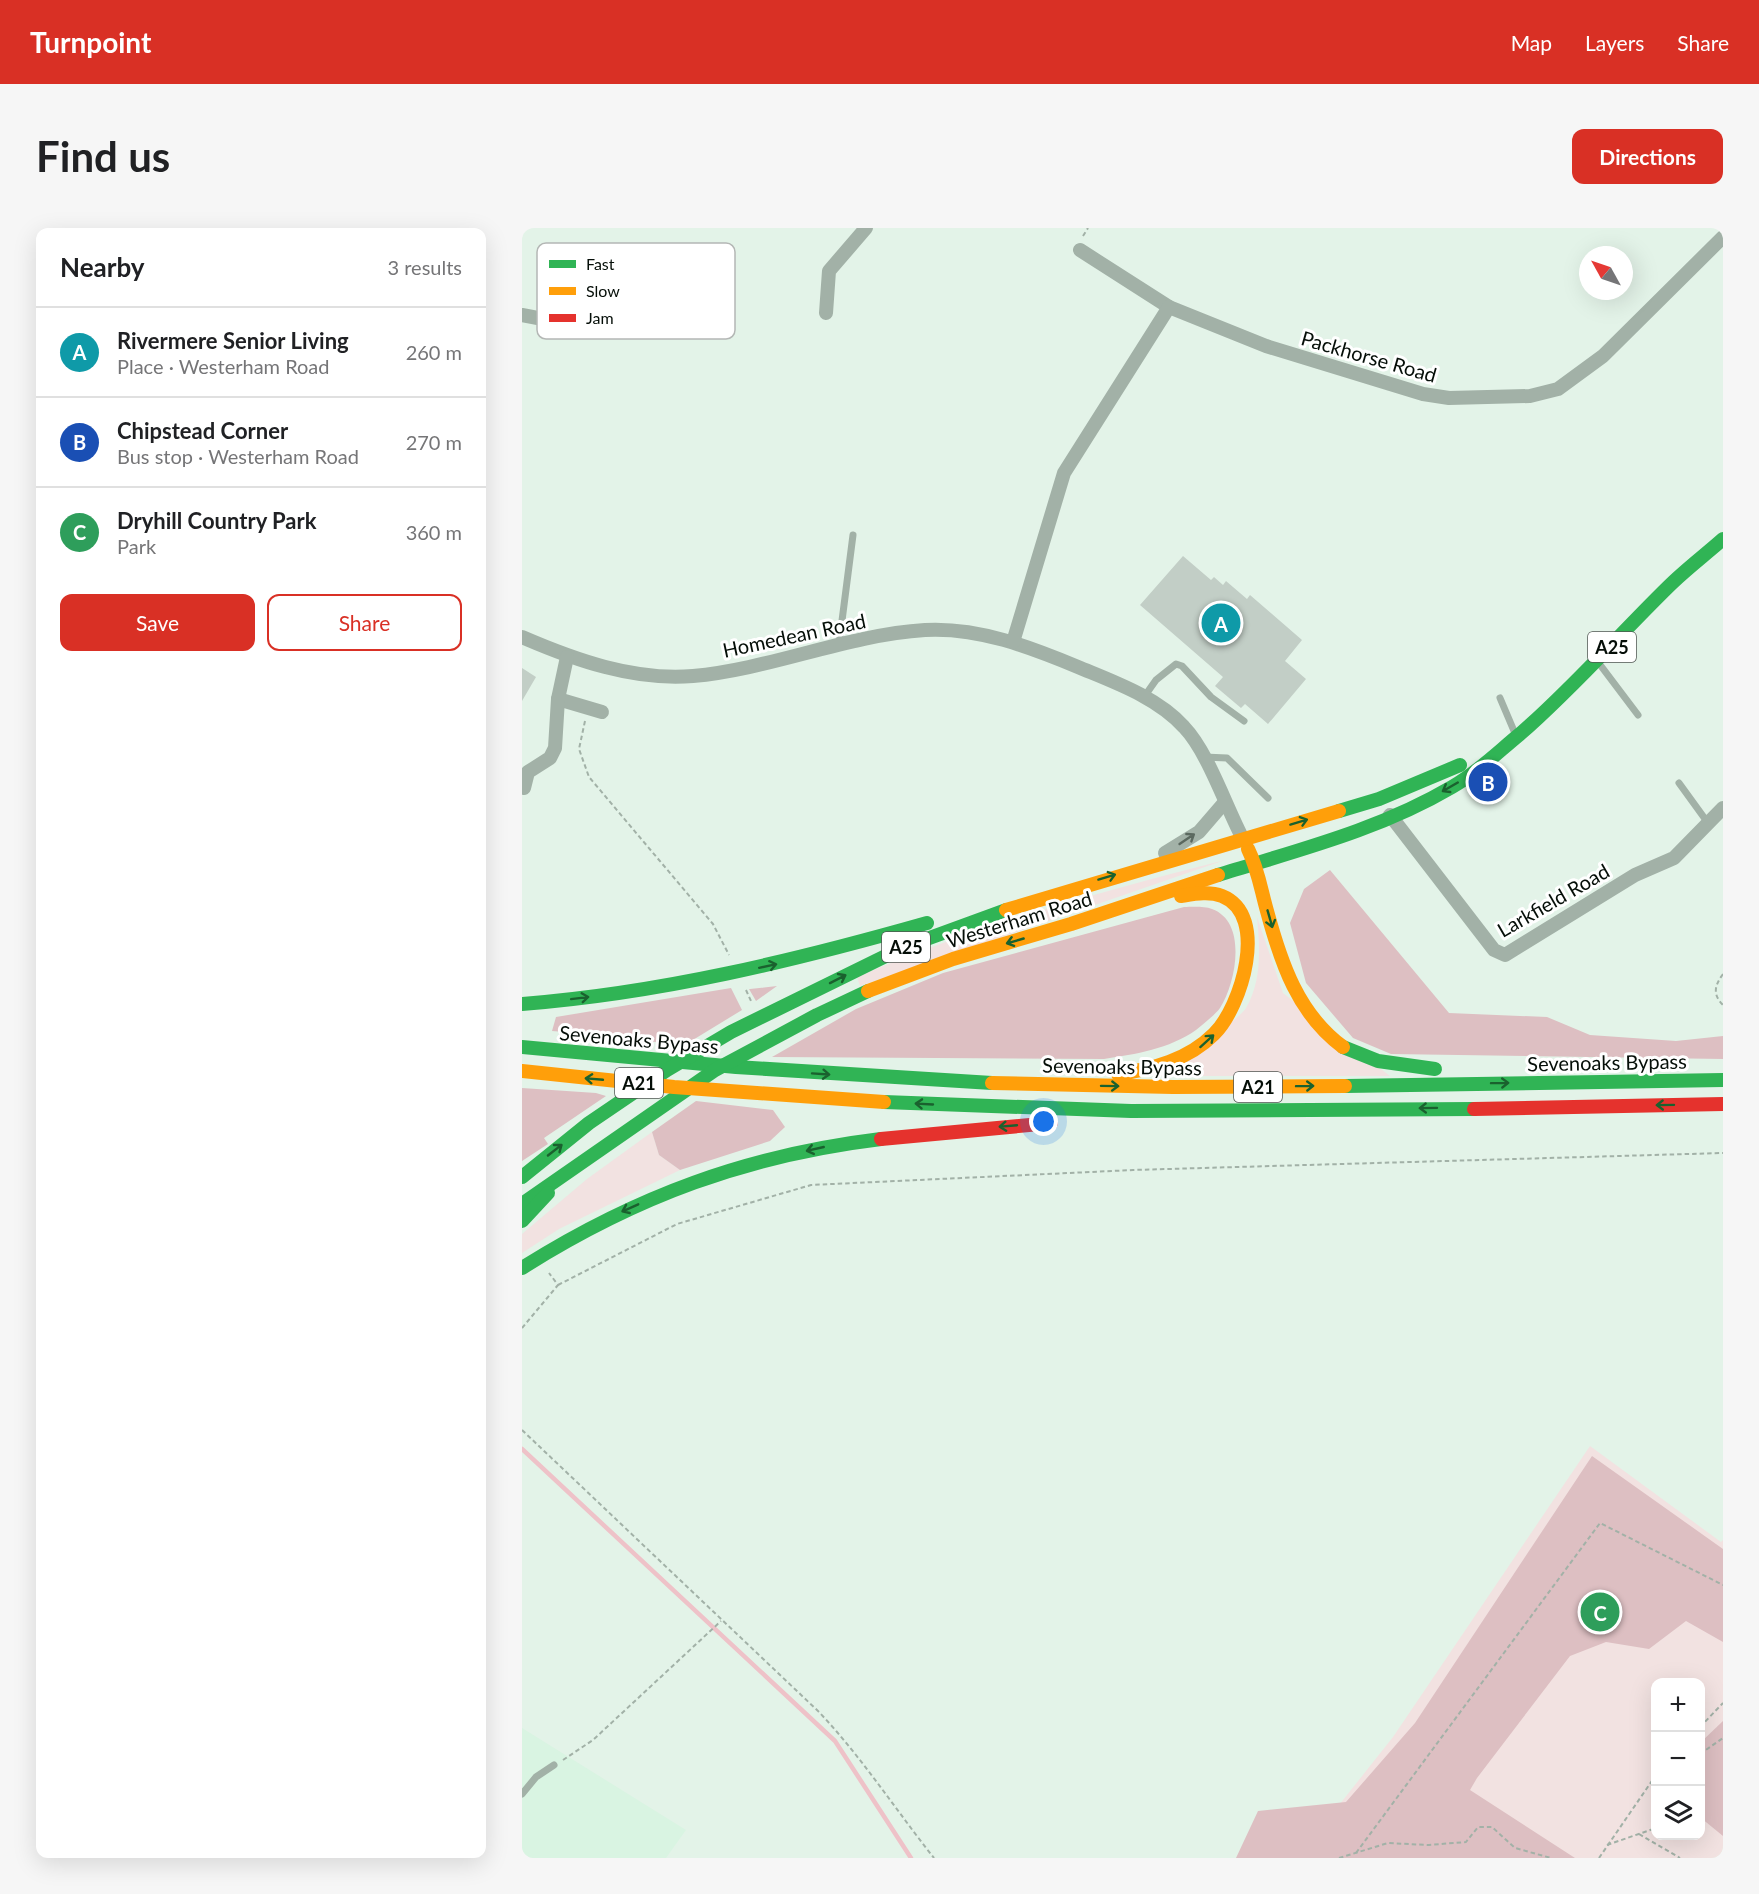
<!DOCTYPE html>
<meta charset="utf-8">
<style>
body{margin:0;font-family:Lato,sans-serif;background:#f6f6f6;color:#202124}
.controls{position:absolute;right:18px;bottom:18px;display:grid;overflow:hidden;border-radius:12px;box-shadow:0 6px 24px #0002}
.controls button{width:54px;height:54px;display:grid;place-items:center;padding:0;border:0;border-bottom:2px solid #e0e0e0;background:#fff;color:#202124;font:30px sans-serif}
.compass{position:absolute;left:1057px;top:18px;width:54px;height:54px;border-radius:50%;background:#fff;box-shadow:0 6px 24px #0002;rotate:310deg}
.you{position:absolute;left:522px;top:894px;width:21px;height:21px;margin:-15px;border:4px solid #fff;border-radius:50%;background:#1a73e8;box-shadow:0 0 0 9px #1a73e833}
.badge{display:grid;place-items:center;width:39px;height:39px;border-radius:50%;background:#d93025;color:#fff;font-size:20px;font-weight:700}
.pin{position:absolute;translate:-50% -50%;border:3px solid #fff;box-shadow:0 2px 6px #0006}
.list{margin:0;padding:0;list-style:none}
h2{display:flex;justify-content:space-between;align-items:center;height:78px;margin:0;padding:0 24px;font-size:26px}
h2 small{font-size:20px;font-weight:400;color:#757577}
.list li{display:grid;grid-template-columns:39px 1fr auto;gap:18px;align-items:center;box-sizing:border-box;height:90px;padding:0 24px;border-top:2px solid #e0e0e0}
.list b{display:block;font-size:22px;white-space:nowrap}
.list p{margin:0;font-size:20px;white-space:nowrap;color:#757577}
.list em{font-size:20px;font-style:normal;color:#757577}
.actions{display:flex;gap:12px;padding:18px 24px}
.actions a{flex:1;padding:14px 0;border:2px solid #d93025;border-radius:12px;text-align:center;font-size:21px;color:#d93025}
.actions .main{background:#d93025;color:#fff}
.icon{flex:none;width:33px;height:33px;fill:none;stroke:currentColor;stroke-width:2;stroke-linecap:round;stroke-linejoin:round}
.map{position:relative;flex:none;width:1201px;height:1630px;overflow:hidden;border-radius:12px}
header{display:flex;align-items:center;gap:36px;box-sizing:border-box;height:84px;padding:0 30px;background:#d93025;color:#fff}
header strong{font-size:28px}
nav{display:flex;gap:33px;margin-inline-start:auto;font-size:21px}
.intro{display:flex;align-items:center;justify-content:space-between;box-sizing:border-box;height:144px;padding:0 36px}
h1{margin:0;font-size:42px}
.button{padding:15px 27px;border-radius:12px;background:#d93025;color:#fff;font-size:21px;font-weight:700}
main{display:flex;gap:36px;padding:0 36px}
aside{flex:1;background:#fff;border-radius:12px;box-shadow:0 6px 24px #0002}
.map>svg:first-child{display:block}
.built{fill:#d9f4e2}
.green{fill:#f2e2e1;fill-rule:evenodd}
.forest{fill:#ddbfc2}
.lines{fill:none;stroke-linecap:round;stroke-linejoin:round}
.stream{stroke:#eec2c8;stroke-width:4.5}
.building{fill:#c2cec6}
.path{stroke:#a2b1a7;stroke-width:2;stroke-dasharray:4.5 3;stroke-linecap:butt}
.lane{stroke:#a2b1a7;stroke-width:7}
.street{stroke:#a2b1a7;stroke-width:14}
.fast{stroke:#30b455;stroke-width:14}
.slow{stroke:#ff9f0a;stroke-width:14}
.jam{stroke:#e5322d;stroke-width:14}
.oneway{stroke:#1a612e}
.oneway2{stroke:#5b685f}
.labels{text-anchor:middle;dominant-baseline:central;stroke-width:6;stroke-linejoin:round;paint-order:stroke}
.shield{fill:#fff;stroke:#505652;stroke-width:1.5}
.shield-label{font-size:18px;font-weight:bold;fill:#050e08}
.street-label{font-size:20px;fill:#050e08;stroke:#fff}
.key{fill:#fff;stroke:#b4b7b5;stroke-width:1.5}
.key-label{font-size:16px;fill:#050e08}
</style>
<header>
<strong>Turnpoint</strong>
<nav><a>Map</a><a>Layers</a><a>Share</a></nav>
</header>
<div class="intro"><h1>Find us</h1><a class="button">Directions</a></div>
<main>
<aside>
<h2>Nearby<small>3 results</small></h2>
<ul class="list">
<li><span class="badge" style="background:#0f9aa8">A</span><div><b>Rivermere Senior Living</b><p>Place · Westerham Road</p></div><em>260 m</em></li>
<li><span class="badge" style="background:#1a4fb4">B</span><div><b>Chipstead Corner</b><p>Bus stop · Westerham Road</p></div><em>270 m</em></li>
<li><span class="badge" style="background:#2e9e5b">C</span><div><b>Dryhill Country Park</b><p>Park</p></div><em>360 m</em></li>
</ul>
<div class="actions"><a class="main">Save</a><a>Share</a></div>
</aside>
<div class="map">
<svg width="1201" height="1630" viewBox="0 0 1201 1630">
<rect width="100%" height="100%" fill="#e3f3e8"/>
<path class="built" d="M 0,1500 L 164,1602 L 144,1630 L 0,1630 Z"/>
<g class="green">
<path d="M 703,632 L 338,758 L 335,749 C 453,698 578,664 703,632 Z"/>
<path d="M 735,689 L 761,765 L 868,848 L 636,848 C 652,836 717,792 724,780 C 740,752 738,720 735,689 Z"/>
<path d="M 130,904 L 137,927 L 158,942 L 37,1001 L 0,1025 L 0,1006 L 65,951 Z"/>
<path d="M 1068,1218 L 1199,1314 L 1201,1312 L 1201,1630 L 775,1630 L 871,1509 ZM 1134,1454 L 1178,1454 L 1178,1608 L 1134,1608 Z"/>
</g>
<g class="forest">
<path d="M 808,642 L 927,785 L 1025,789 L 1068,807 L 1154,813 L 1201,808 L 1201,831 L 869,826 L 831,810 L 784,755 L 768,695 L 782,661 Z"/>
<path d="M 662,679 C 670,679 682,678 690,681 C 726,694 714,755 698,780 C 693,787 681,796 674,802 C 647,821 614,826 582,831 L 250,829 L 334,781 L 421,745 Z"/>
<path d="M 255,758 L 234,773 L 227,761 L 228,761 Z"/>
<path d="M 209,760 L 220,782 L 161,818 L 92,808 L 30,803 L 34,789 Z"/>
<path d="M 0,860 L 74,865 L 84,868 L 22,910 L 26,916 L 0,933 Z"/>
<path d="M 174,873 L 251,882 L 263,899 L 248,913 L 158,942 L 137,927 L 130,904 Z"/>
<path d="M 1070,1228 L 1201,1321 L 1201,1414 L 1164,1393 L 1127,1421 L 1084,1414 L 1048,1428 L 955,1550 L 948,1562 L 1053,1630 L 714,1630 L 736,1583 L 824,1574 L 893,1495 Z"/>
<path d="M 1201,1493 L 1201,1608 L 1179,1590 L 1178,1515 Z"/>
</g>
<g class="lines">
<path class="stream" d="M 0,1221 L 313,1513 L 389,1630"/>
</g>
<g class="building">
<path d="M 661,328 L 689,352 L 692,349 L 701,357 L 704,353 L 725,371 L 728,367 L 780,412 L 763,433 L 784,451 L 746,496 L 723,476 L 719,480 L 693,458 L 701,449 L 618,377 Z"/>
<path d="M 0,440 L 14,449 L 0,473 Z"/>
</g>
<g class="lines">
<g class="path">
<path d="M 561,8 L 566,0"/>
<path d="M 63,493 L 57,521 L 67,549 L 191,696 L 207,727"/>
<path d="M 1201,746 C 1193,757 1190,766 1201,777"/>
<path d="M 224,762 L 229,773"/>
<path d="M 36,1057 L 155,996 L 289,957 L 611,942 L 1201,925"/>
<path d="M 0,1100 L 36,1057 L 27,1045"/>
<path d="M 0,1202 L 296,1483 C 339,1528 373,1581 412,1630"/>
<path d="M 1178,1499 L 1201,1475"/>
<path d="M 1178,1526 L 1201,1510"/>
<path d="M 41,1532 L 71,1512 L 199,1393"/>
<path d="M 1117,1606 L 1158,1630"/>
<path d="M 1085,1617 L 1134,1600"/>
<path d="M 834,1625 L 1078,1295 L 1201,1357"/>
<path d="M 817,1630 L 866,1615 L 907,1617 L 944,1614 L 956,1599 L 970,1599 L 993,1620 L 1029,1630"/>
<path d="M 1077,1630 L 1134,1547"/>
</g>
<g class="lane">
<path d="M 317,416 L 331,307"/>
<path d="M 1079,438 L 1116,487"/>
<path d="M 622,469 L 634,452 L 654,436 L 660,438 L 689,469 L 722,493"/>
<path d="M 978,470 L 992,503"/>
<path d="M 682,529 L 705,530 L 746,570"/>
<path d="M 1157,555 L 1186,595"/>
<path d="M 0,1566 L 14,1549 L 32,1537"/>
</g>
<g class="street">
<path d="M 558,22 L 647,79"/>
<path d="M 87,82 L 99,104"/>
<path d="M 304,85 L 307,43 L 344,0"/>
<path d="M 0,87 L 47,96 L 96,79"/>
<path d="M 0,409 C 53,432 112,453 171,448 C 249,441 324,407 403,402 C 456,399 508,419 556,439 C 592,454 635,469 662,499 C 686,524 704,579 721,611"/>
<path d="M 491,414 L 542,245 L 647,79 L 744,118 L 901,166 L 927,170 L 1008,168 L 1036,161 L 1081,128 L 1201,9"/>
<path d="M 36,471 L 80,484"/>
<path d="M 2,560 L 6,544 L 28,530 L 33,520 L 36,471 L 45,429"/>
<path d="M 868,587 L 972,722 L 983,727 L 1113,647 L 1152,630 L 1201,580"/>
<path d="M 643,625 L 677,604 L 702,575"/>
</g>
<g class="fast">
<path d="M 817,583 L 857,571 L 938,537"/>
<path d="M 696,647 C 776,622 857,602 930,559 C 955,545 976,524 998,506 C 1051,460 1096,408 1146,359 C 1163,342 1183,327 1201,311"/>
<path d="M 0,776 C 139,765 271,733 405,695"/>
<path d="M 0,819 L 214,839 L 470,855"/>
<path d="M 821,819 L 856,833 L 913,841"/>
<path d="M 823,858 L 1201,852"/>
<path d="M 362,874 L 609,883 L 952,881"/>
<path d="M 0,949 L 67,895 L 145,842 L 209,804 L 380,720 L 484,682"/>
<path d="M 0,976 L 193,842 L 295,787 L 346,763"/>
<path d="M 0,993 L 26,965"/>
<path d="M 0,1040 C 114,968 226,927 359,911"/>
</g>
<g class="slow">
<path d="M 726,621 C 736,641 739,662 745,683 C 759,735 776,786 821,819"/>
<path d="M 484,682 L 817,583"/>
<path d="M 346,763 L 431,731 L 549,696 L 696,647"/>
<path d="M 0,843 L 152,859 L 362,874"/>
<path d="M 596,846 C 631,841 666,832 692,806 C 719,780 748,687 700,668 C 687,663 672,666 659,668"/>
<path d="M 470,855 L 651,859 L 823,858"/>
</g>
<g class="jam">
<path d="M 952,881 L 1201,876"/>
<path d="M 359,911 L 529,895"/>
</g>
</g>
<defs><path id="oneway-shaft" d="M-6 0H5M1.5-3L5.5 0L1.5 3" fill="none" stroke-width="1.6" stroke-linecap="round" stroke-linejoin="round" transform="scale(1.5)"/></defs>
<g class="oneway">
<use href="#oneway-shaft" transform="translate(928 559) rotate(150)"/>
<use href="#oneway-shaft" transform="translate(777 594) rotate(-17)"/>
<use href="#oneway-shaft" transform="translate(585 649) rotate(-17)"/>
<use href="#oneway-shaft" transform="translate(748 691) rotate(74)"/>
<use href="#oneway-shaft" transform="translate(493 713) rotate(164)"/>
<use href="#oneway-shaft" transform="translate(246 738) rotate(-12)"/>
<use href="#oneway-shaft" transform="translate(316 751) rotate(-27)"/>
<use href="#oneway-shaft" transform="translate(58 770) rotate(-7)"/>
<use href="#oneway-shaft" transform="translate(685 813) rotate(-42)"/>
<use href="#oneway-shaft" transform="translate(299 846) rotate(4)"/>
<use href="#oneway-shaft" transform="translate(72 851) rotate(-175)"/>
<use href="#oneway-shaft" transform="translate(978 855) rotate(-1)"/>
<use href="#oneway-shaft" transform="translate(588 858) rotate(1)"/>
<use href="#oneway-shaft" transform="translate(783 858) rotate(-1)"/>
<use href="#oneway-shaft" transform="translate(402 876) rotate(-177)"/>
<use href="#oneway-shaft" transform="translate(1143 877) rotate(179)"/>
<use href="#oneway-shaft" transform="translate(906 880) rotate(179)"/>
<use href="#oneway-shaft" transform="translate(486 898) rotate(175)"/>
<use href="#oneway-shaft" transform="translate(293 921) rotate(167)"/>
<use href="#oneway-shaft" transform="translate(33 922) rotate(-38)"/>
<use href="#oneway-shaft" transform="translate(108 980) rotate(156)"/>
</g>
<use class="oneway2" href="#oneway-shaft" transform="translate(665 611) rotate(-34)"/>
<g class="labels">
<g class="shield">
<rect x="1066" y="404" width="48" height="30" rx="4.5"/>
<rect x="360" y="704" width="48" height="30" rx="4.5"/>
<rect x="93" y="840" width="48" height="30" rx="4.5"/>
<rect x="712" y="844" width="48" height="30" rx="4.5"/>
</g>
<g class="shield-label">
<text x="1090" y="419">A25</text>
<text x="384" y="719">A25</text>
<text x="117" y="855">A21</text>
<text x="736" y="859">A21</text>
</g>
<g class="street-label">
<text transform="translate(847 128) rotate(16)">Packhorse Road</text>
<text transform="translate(272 407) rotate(-12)">Homedean Road</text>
<text transform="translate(1031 672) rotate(-30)">Larkfield Road</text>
<text transform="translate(497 691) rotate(-17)">Westerham Road</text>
<text transform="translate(117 811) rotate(5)">Sevenoaks Bypass</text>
<text transform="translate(1085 834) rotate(-1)">Sevenoaks Bypass</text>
<text transform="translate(600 838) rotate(1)">Sevenoaks Bypass</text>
</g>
</g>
<rect x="15" y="15" width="198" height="96" rx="9" class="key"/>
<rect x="27" y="32" width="27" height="8" fill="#30b455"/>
<rect x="27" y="59" width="27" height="8" fill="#ff9f0a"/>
<rect x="27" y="86" width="27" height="8" fill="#e5322d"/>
<g class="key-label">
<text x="64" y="42">Fast</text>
<text x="64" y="69">Slow</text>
<text x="64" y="96">Jam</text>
</g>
</svg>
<div class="controls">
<button>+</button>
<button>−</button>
<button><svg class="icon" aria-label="layers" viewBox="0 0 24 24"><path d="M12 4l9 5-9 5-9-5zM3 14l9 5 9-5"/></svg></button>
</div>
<svg class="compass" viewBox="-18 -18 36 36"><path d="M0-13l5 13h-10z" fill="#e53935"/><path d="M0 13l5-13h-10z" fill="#757577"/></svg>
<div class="you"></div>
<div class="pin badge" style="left:699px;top:395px;background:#0f9aa8">A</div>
<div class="pin badge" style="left:966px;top:554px;background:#1a4fb4">B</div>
<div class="pin badge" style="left:1078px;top:1384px;background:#2e9e5b">C</div>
</div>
</main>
